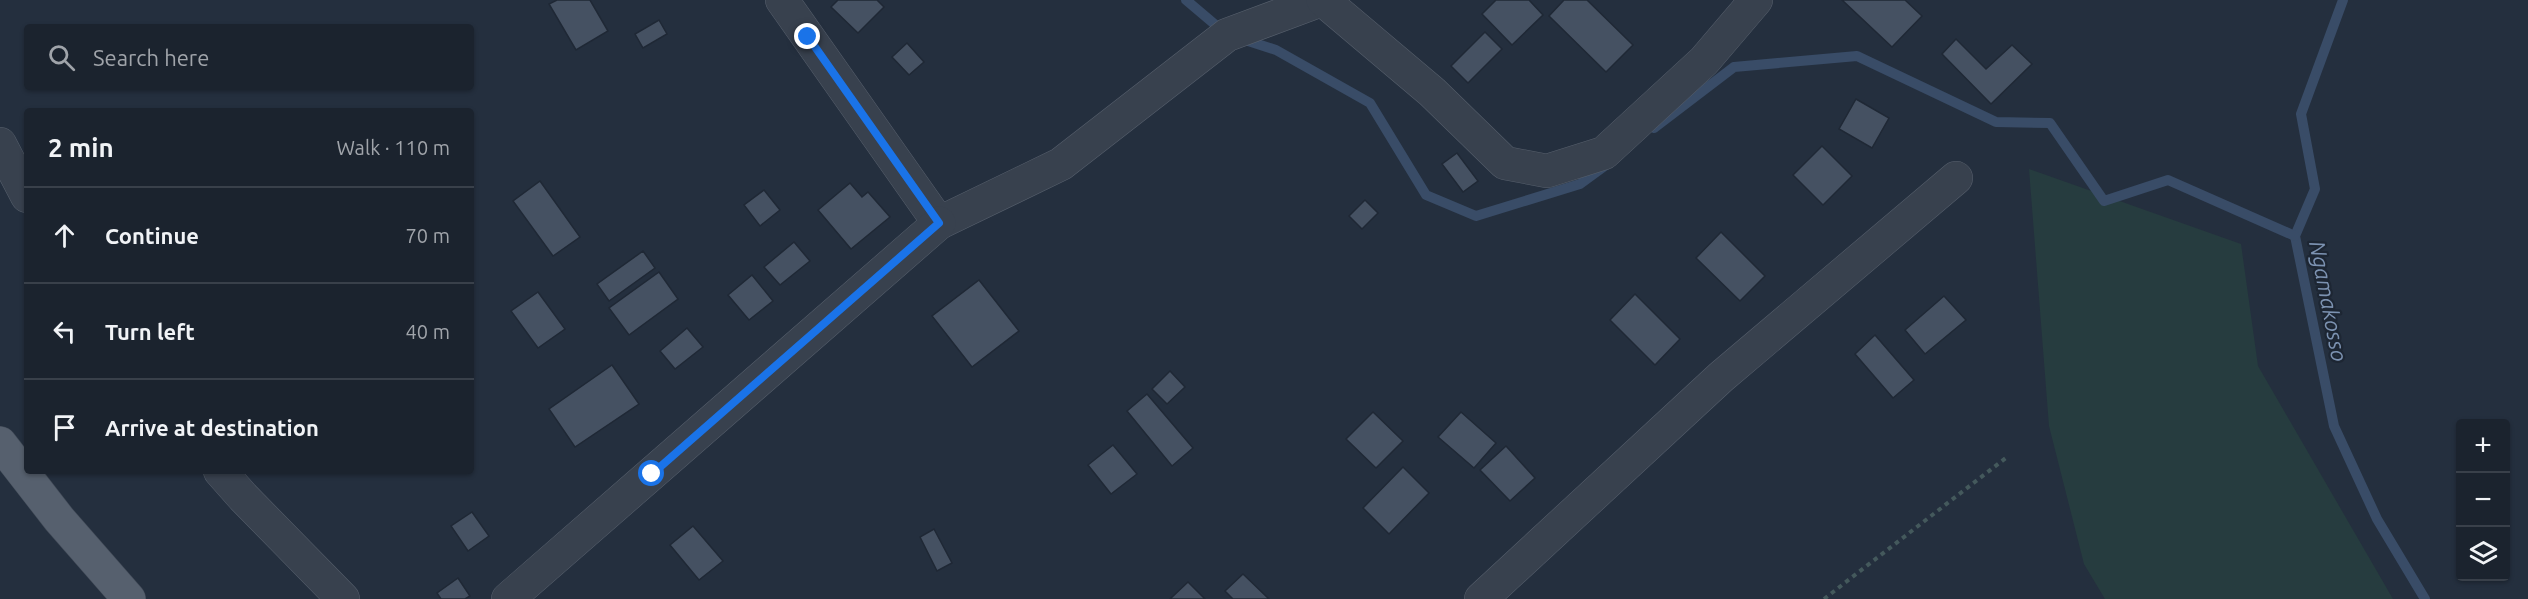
<!DOCTYPE html>
<meta charset="utf-8">
<style>
body{margin:0;font-family:Ubuntu,sans-serif;background:#242b36;color:#f1f3f6}
.controls{position:absolute;right:18px;bottom:18px;display:grid;overflow:hidden;border-radius:6px;box-shadow:0 2px 4px #0004}
.controls button{width:54px;height:54px;display:grid;place-items:center;padding:0;border:0;border-bottom:2px solid #39404a;background:#1b232e;color:#f1f3f6;font:30px sans-serif}
.stop{position:absolute;width:18px;height:18px;margin:-14px;border:4px solid #1a73e8;border-radius:50%;background:#fff}
.stop.end{background:#1a73e8;border-color:#fff;box-shadow:0 2px 6px #0008}
.list{margin:0;padding:0;list-style:none}
h2{display:flex;justify-content:space-between;align-items:center;height:78px;margin:0;padding:0 24px;font-size:26px}
h2 small{font-size:20px;font-weight:400;color:#a0a4aa}
.list li{display:grid;grid-template-columns:39px 1fr auto;gap:18px;align-items:center;box-sizing:border-box;height:96px;padding:0 24px;border-top:2px solid #39404a}
.list b{display:block;font-size:22px;white-space:nowrap}
.list em{font-size:20px;font-style:normal;color:#a0a4aa}
.icon{flex:none;width:33px;height:33px;fill:none;stroke:currentColor;stroke-width:2;stroke-linecap:round;stroke-linejoin:round}
.map{position:relative;flex:none;width:2528px;height:599px;overflow:hidden}
.search{position:absolute;background:#1b232e;box-shadow:0 2px 4px #0004;left:24px;top:24px;width:450px;height:66px;display:flex;align-items:center;gap:15px;box-sizing:border-box;padding:0 21px;border-radius:6px;color:#a0a4aa;font-size:22px}
.panel{position:absolute;background:#1b232e;box-shadow:0 2px 4px #0004;left:24px;top:108px;width:450px;height:366px;border-radius:6px}
.map>svg:first-child{display:block}
.green{fill:#263c3f}
.lines{fill:none;stroke-linecap:round;stroke-linejoin:round}
.stream{stroke:#394c67;stroke-width:10}
.building{fill:#455162;stroke:#1f2835;stroke-width:1.5}
.minor-casing{stroke:#565f6c;stroke-width:34}
.primary-casing{stroke:#414a57;stroke-width:34}
.path{stroke:#44595c;stroke-width:4;stroke-dasharray:4.5 4.5;stroke-linecap:butt}
.minor{stroke:#38414e;stroke-width:33}
.primary{stroke:#56606e;stroke-width:33}
.route{stroke:#1a73e8;stroke-width:8}
.labels{text-anchor:middle;dominant-baseline:central;stroke-width:4.5;stroke-linejoin:round;paint-order:stroke}
.water-label{font-size:22px;font-style:italic;fill:#7c92b1;stroke:#1d2633}
</style>
<div class="map">
<svg width="2528" height="599" viewBox="0 0 2528 599">
<rect width="100%" height="100%" fill="#242f3e"/>
<path class="green" d="M 2029,169 L 2241,244 L 2258,366 L 2393,599 L 2105,599 L 2084,564 L 2049,426 Z"/>
<g class="lines">
<g class="stream">
<path d="M 1186,0 L 1225,33"/>
<path d="M 2343,0 L 2301,114 L 2315,189 L 2295,236 L 2334,426 L 2377,519 L 2425,599"/>
<path d="M 1242,39 L 1276,50 L 1370,103 L 1426,195 L 1476,216 L 1580,184 L 1606,165"/>
<path d="M 1654,128 L 1734,67 L 1857,56 L 1996,122 L 2050,123 L 2104,201 L 2168,180 L 2295,236"/>
</g>
</g>
<g class="building">
<path d="M 557,0 L 590,0 L 608,31 L 576,50 L 549,4 Z"/>
<path d="M 838,0 L 877,0 L 884,7 L 858,33 L 831,7 Z"/>
<path d="M 1496,0 L 1529,0 L 1543,15 L 1512,45 L 1482,14 Z"/>
<path d="M 1564,0 L 1587,0 L 1633,45 L 1606,72 L 1549,16 Z"/>
<path d="M 1842,0 L 1905,0 L 1922,16 L 1892,47 Z"/>
<path d="M 659,20 L 667,34 L 643,48 L 635,34 Z"/>
<path d="M 1485,32 L 1502,49 L 1468,83 L 1451,66 Z"/>
<path d="M 1956,39 L 1986,69 L 2012,45 L 2032,64 L 1991,104 L 1942,54 Z"/>
<path d="M 907,43 L 924,62 L 909,75 L 892,57 Z"/>
<path d="M 1856,99 L 1889,118 L 1872,148 L 1839,129 Z"/>
<path d="M 1822,146 L 1852,176 L 1823,205 L 1793,175 Z"/>
<path d="M 1457,153 L 1478,181 L 1463,192 L 1442,164 Z"/>
<path d="M 540,181 L 580,237 L 553,256 L 513,201 Z"/>
<path d="M 850,183 L 862,197 L 868,192 L 890,217 L 851,249 L 818,210 Z"/>
<path d="M 764,190 L 780,210 L 760,226 L 744,205 Z"/>
<path d="M 1365,200 L 1378,213 L 1362,229 L 1349,216 Z"/>
<path d="M 1721,232 L 1765,276 L 1740,301 L 1696,258 Z"/>
<path d="M 794,242 L 810,261 L 780,285 L 764,267 Z"/>
<path d="M 643,251 L 655,268 L 609,301 L 597,284 Z"/>
<path d="M 659,272 L 678,299 L 629,335 L 609,308 Z"/>
<path d="M 752,275 L 773,301 L 749,320 L 728,295 Z"/>
<path d="M 979,280 L 1019,331 L 972,367 L 932,316 Z"/>
<path d="M 538,292 L 565,329 L 538,348 L 511,311 Z"/>
<path d="M 1635,294 L 1680,339 L 1655,365 L 1610,320 Z"/>
<path d="M 1944,296 L 1966,320 L 1925,354 L 1905,330 Z"/>
<path d="M 687,328 L 703,347 L 675,369 L 660,351 Z"/>
<path d="M 1875,335 L 1914,380 L 1893,398 L 1855,354 Z"/>
<path d="M 612,365 L 639,404 L 575,447 L 549,409 Z"/>
<path d="M 1170,371 L 1185,387 L 1167,404 L 1152,389 Z"/>
<path d="M 1147,394 L 1193,448 L 1172,466 L 1127,411 Z"/>
<path d="M 1373,412 L 1403,441 L 1376,468 L 1346,439 Z"/>
<path d="M 1461,412 L 1496,443 L 1474,468 L 1438,437 Z"/>
<path d="M 1113,445 L 1137,474 L 1111,494 L 1088,465 Z"/>
<path d="M 1506,446 L 1535,478 L 1510,501 L 1480,470 Z"/>
<path d="M 1403,467 L 1429,493 L 1389,534 L 1363,508 Z"/>
<path d="M 472,512 L 489,536 L 468,551 L 451,526 Z"/>
<path d="M 693,526 L 723,561 L 699,580 L 670,545 Z"/>
<path d="M 934,529 L 952,563 L 937,571 L 920,537 Z"/>
<path d="M 1243,574 L 1269,599 L 1233,599 L 1225,591 Z"/>
<path d="M 458,578 L 470,596 L 465,599 L 441,599 L 437,593 Z"/>
<path d="M 1188,582 L 1205,599 L 1170,599 Z"/>
</g>
<g class="lines">
<defs>
<g id="minor">
<path d="M 782,0 L 939,223 L 1061,164 L 1227,35 L 1321,0"/>
<path d="M 1323,0 L 1432,92 L 1505,163 L 1547,171 L 1604,153 L 1704,61 L 1756,0"/>
<path d="M 0,144 L 27,196"/>
<path d="M 220,471 L 243,497 L 343,599"/>
<path d="M 508,599 L 939,223"/>
<path d="M 1481,599 L 1721,377 L 1956,178"/>
</g>
<path id="primary" d="M 0,443 L 59,519 L 129,599"/>
</defs>
<use href="#minor" class="minor-casing"/>
<use href="#primary" class="primary-casing"/>
<path class="path" d="M 1824,599 L 2007,457"/>
<use href="#minor" class="minor"/>
<use href="#primary" class="primary"/>
</g>
<g class="lines">
<path class="route" d="M 652,474 L 939,223 L 808,37"/>
</g>
<g class="labels">
<g class="water-label">
<text transform="translate(2329 301) rotate(79)">Ngamakosso</text>
</g>
</g>
</svg>
<div class="controls">
<button>+</button>
<button>−</button>
<button><svg class="icon" aria-label="layers" viewBox="0 0 24 24"><path d="M12 4l9 5-9 5-9-5zM3 14l9 5 9-5"/></svg></button>
</div>
<div class="stop" style="left:652px;top:474px"></div>
<div class="stop end" style="left:808px;top:37px"></div>
<div class="search"><svg class="icon" aria-label="search" viewBox="0 0 24 24"><circle cx="10" cy="10" r="6"/><path d="M15 15l6 6"/></svg>Search here</div>
<section class="panel">
<h2>2 min<small>Walk · 110 m</small></h2>
<ul class="list">
<li><svg class="icon" aria-label="ahead" viewBox="0 0 24 24"><path d="M12 20V5M6 11l6-6 6 6"/></svg><div><b>Continue</b></div><em>70 m</em></li>
<li><svg class="icon" aria-label="left" viewBox="0 0 24 24"><path d="M17 20v-9H6M10 6l-5 5 5 5"/></svg><div><b>Turn left</b></div><em>40 m</em></li>
<li><svg class="icon" aria-label="arrive" viewBox="0 0 24 24"><path d="M6 21V4h12l-3 4 3 4H6"/></svg><div><b>Arrive at destination</b></div></li>
</ul>
</section>
</div>
